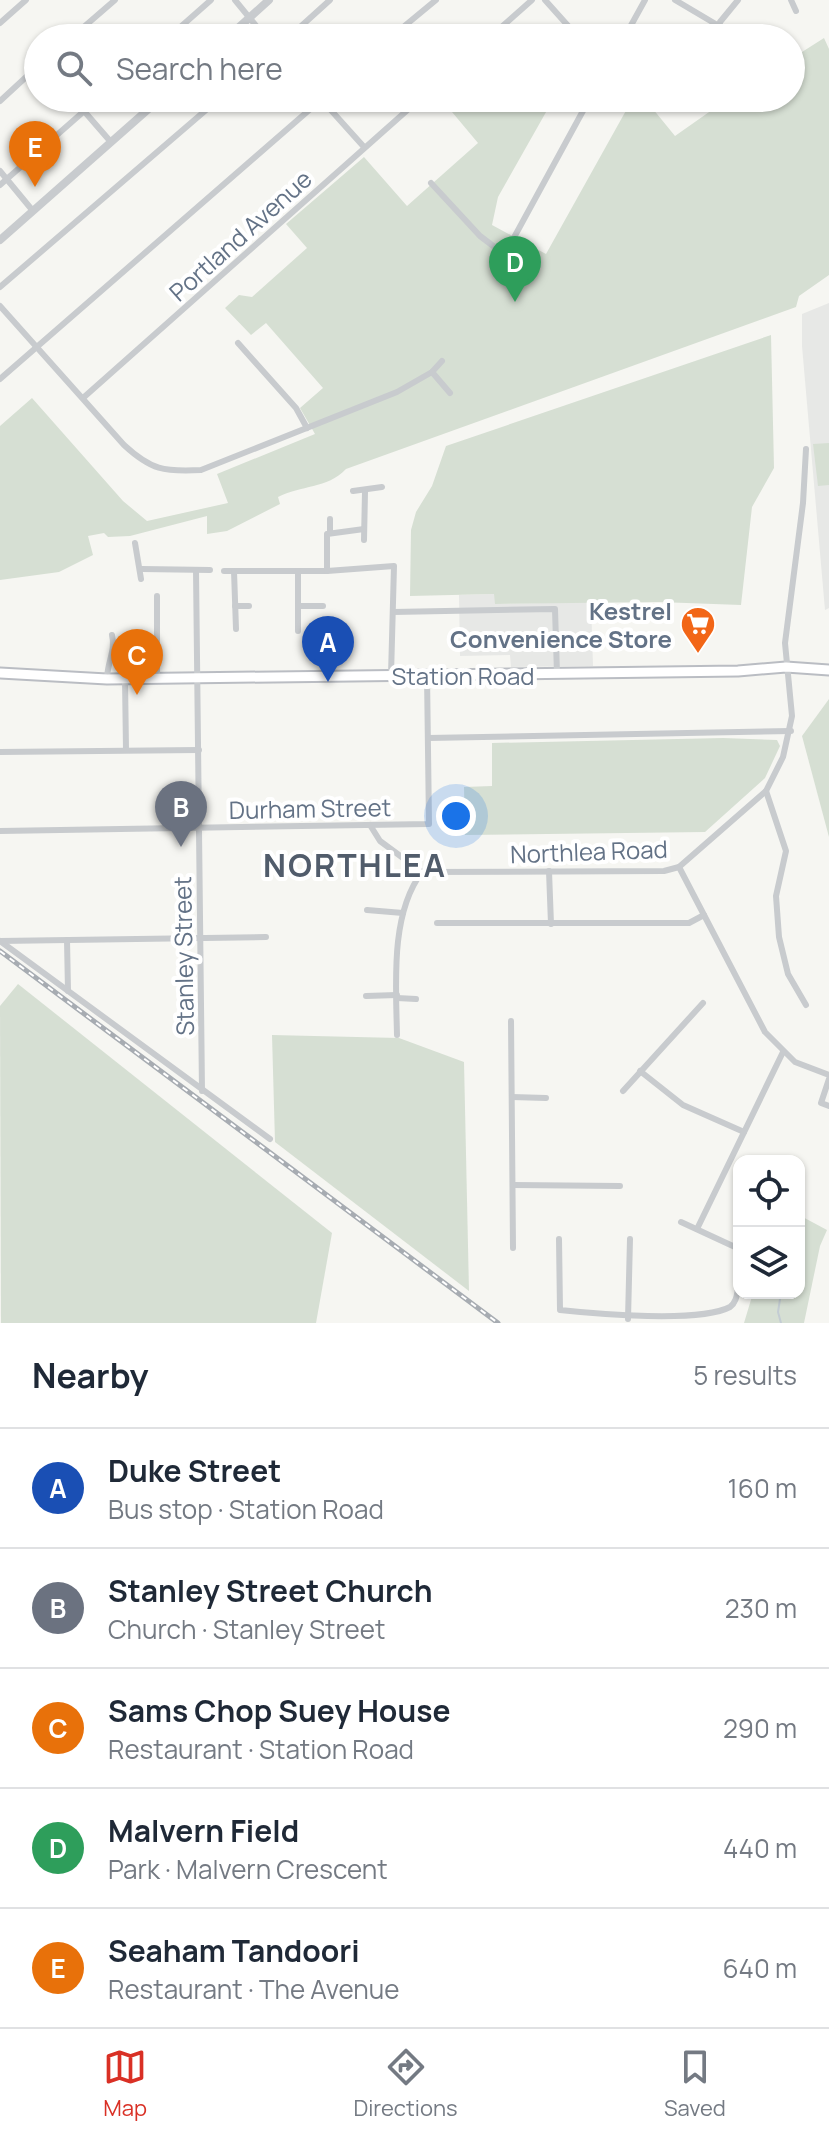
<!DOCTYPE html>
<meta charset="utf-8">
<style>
body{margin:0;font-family:Manrope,sans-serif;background:#f6f6f7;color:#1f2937}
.controls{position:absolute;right:24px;bottom:24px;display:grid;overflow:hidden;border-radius:16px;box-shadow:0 2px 6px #0004}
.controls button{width:72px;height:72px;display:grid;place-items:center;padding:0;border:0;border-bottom:2px solid #e0e1e3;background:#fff;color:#1f2937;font:40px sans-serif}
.you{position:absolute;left:456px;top:816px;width:28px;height:28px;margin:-20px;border:6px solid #fff;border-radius:50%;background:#1a73e8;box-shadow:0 0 0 12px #1a73e833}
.badge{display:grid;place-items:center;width:52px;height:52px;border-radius:50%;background:#d93025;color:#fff;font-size:26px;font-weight:700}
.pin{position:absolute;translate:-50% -66px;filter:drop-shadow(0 2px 4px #0008)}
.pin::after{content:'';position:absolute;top:42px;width:28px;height:24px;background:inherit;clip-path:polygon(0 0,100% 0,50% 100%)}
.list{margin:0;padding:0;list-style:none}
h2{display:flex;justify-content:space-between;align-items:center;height:104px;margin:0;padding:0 32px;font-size:34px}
h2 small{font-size:26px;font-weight:400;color:#747a83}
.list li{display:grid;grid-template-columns:52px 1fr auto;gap:24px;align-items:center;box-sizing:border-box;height:120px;padding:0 32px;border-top:2px solid #e0e1e3}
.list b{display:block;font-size:30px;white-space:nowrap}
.list p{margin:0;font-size:26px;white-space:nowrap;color:#747a83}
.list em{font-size:26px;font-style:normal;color:#747a83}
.icon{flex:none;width:44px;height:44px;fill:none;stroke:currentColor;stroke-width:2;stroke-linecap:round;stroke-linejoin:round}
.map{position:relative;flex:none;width:829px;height:1323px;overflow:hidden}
.search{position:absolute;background:#fff;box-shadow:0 2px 6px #0004;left:24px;right:24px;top:24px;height:88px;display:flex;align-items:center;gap:20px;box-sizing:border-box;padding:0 28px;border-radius:44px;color:#747a83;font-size:30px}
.sheet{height:704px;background:#fff}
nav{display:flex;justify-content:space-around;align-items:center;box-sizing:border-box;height:112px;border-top:2px solid #e0e1e3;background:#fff;font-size:22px;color:#747a83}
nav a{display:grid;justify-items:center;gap:4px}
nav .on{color:#d93025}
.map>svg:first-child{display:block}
.built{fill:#e7e8e6}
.green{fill:#d6dfd3}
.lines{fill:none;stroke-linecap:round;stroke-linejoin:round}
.stream{stroke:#c3ccd3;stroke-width:2}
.secondary-casing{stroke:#babdc3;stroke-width:13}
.minor{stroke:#c8cbce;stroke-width:6}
.tertiary{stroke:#c8cbce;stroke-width:8}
.secondary{stroke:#fff;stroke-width:9}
.rail-casing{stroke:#a7acb2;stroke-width:5}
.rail{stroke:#fff;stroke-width:2;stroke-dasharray:6;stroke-linecap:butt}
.labels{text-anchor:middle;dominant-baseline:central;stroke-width:8;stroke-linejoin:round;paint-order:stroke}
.street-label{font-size:24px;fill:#637286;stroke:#fff}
.poi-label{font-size:24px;font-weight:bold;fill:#637286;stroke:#fff;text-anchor:end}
.district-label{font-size:32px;font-weight:bold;letter-spacing:2px;fill:#515c6b;stroke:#fff}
</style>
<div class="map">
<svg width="829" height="1323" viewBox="0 0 829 1323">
<rect width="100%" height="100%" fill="#f6f6f2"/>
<g class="built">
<path d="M 829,303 L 829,608 L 825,610 L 802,346 L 802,314 Z"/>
<path d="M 495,594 L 496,604 L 591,602 L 593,666 L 511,667 L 510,655 L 460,656 L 459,595 Z"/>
</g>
<g class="green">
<path d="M 824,38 L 829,49 L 829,275 L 799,296 L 796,307 L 346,469 C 327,489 301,485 278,497 L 280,504 L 227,531 L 207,534 L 207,516 L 130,536 L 108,537 L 104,533 L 88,536 L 93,555 L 59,572 L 0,580 L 0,426 L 32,398 L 123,501 L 147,521 L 228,503 L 217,474 L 315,434 L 300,408 L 323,388 L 266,323 L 251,335 L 225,308 L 239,295 L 252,297 L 307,248 L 286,224 L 364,157 L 407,206 L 478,143 L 452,112 L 466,98 L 554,98 L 498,197 L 492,225 L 546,254 L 633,98 L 644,98 L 675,136 L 729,98 L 791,98 L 791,59 Z"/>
<path d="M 771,335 L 774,468 L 752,507 L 741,605 L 659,602 L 495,604 L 494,594 L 410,596 L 411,530 L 416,512 L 432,486 L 446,446 Z"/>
<path d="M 829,443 L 829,485 L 818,486 L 813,444 Z"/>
<path d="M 829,699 L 829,837 L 802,736 Z"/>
<path d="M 723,738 L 777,740 L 780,746 L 765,778 L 705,832 L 465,835 L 464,787 L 492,786 L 492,743 Z"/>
<path d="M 18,984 L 332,1233 L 316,1323 L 1,1323 L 0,1006 Z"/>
<path d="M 272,1035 L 399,1038 L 464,1062 L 469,1291 L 275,1142 Z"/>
<path d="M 799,1215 L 827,1230 L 820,1246 L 804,1323 L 744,1323 L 753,1293 L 799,1293 Z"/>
</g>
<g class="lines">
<path class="stream" d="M 781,1293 L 778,1312 L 781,1323"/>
<defs>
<path id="secondary" d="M 0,673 L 107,679 L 738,671 L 786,667 L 829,670"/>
</defs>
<use href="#secondary" class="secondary-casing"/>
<g class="minor">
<path d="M 235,0 L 266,38"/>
<path d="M 545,0 L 579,38"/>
<path d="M 675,0 L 719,26"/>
<path d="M 791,0 L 796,11"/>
<path d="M 0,23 L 26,0"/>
<path d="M 71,38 L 115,0"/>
<path d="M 168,38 L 211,0"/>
<path d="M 288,38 L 330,0"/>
<path d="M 390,38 L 436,0"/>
<path d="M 489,38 L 532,0"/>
<path d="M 624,38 L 645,0"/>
<path d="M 719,38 L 720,22 L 738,0"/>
<path d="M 320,98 L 364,147"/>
<path d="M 0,101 L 38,66"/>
<path d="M 84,111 L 110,141"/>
<path d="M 0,171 L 33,211"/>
<path d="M 431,183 L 480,236 L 505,255"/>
<path d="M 0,185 L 99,98"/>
<path d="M 499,265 L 590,98"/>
<path d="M 0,287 L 220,98"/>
<path d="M 0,306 L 124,445 C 151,470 164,472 201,470 L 397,392 L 432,372 L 442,361"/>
<path d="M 238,343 L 296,408 L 307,428"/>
<path d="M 432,372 L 450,393"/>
<path d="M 0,379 L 323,98"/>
<path d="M 83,398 L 421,98"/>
<path d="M 353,491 L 382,487"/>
<path d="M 330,519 L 330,531"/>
<path d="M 364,540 L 365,492"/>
<path d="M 135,543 L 141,579"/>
<path d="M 142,569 L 210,570"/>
<path d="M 196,570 L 202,1091"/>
<path d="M 224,571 L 327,571 L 394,566 L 391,675"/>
<path d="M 234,571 L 236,629"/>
<path d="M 298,571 L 298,631"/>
<path d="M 327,571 L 327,534 L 364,529"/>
<path d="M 157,596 L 157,678"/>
<path d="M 235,606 L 249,606"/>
<path d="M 298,606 L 323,606"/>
<path d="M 393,612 L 555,609 L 557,674"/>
<path d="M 107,679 C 107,663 116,650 112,635"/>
<path d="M 125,679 L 126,750"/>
<path d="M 428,738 L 791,731"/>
<path d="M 0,752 L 199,750"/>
<path d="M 766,791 L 786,851 L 776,896 L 779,937 L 788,974 L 806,1005"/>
<path d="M 370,825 L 380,841 L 422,872 L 664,871 L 679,867 L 766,791 L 783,757 L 792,716 L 785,643 L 803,503 L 806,449"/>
<path d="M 0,831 L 429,824 L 427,675"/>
<path d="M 679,867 L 765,1032 L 795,1062 L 829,1075"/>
<path d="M 549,871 L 551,924"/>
<path d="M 367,910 L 403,913"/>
<path d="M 437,923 L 689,923 L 704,915"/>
<path d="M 67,940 L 68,991"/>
<path d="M 0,941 L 270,1139"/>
<path d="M 0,941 L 266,937"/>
<path d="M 366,996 L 397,995"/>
<path d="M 397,998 L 416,999"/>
<path d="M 511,1021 L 513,1248"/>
<path d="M 397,1035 C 396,985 390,914 422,872"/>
<path d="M 640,1071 L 683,1105 L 744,1132"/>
<path d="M 829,1079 L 821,1103 L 829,1106"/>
<path d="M 623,1091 L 703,1003"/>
<path d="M 512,1097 L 546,1098"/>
<path d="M 513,1185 L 620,1186"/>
<path d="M 681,1222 L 735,1247 L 739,1253"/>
<path d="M 697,1229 L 783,1052"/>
<path d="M 559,1239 L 560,1310 C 597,1314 700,1323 730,1307 C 737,1302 737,1293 739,1284"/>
<path d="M 628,1319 L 630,1239"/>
</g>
<g class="tertiary">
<path d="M 227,38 L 269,0"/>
<path d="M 0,240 L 161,98"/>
</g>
<use href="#secondary" class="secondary"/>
<defs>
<path id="rail" d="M 0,951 L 498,1323"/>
</defs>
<use href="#rail" class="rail-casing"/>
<use href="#rail" class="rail"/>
</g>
<defs>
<symbol id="supermarket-pin" viewBox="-11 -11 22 30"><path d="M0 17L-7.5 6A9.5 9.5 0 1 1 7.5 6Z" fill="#f26617" stroke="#fff"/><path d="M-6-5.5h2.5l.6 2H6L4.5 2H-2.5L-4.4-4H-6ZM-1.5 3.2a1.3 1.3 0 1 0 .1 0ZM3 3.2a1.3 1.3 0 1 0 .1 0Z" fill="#fff"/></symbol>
</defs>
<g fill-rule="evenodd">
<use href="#supermarket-pin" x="678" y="604" width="40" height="54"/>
</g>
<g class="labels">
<g class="street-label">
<text transform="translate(240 235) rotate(-42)">Portland Avenue</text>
<text x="463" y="675">Station Road</text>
<text transform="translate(310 808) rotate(-1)">Durham Street</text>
<text transform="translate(589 851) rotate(-2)">Northlea Road</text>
<text transform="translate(183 956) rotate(-91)">Stanley Street</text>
</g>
<g class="poi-label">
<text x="672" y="610">Kestrel<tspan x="672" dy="28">Convenience Store</tspan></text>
</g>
<g class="district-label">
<text x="355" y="865">NORTHLEA</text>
</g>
</g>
</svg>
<div class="controls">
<button><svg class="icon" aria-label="locate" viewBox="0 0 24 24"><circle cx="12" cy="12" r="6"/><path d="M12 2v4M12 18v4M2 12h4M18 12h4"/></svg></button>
<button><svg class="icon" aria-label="layers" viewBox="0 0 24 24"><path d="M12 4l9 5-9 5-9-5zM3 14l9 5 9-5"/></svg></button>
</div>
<div class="you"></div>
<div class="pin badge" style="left:328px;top:682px;background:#1a4fb4">A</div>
<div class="pin badge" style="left:181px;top:847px;background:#6b7280">B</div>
<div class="pin badge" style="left:137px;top:695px;background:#e8710a">C</div>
<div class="pin badge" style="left:515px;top:302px;background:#2e9e5b">D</div>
<div class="pin badge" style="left:35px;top:187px;background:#e8710a">E</div>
<div class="search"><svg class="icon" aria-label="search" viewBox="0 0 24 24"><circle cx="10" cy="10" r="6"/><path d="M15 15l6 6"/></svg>Search here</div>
</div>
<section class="sheet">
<h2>Nearby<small>5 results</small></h2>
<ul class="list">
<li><span class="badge" style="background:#1a4fb4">A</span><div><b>Duke Street</b><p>Bus stop · Station Road</p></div><em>160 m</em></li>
<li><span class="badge" style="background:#6b7280">B</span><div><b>Stanley Street Church</b><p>Church · Stanley Street</p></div><em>230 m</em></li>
<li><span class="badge" style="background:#e8710a">C</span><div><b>Sams Chop Suey House</b><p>Restaurant · Station Road</p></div><em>290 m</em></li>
<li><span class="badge" style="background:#2e9e5b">D</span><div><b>Malvern Field</b><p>Park · Malvern Crescent</p></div><em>440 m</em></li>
<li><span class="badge" style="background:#e8710a">E</span><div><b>Seaham Tandoori</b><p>Restaurant · The Avenue</p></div><em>640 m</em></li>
</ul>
</section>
<nav>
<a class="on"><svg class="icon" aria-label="map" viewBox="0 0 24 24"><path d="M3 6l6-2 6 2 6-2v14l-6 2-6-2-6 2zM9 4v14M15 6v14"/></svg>Map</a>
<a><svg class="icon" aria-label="directions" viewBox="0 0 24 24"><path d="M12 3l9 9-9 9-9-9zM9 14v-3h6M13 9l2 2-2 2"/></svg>Directions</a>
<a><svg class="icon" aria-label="saved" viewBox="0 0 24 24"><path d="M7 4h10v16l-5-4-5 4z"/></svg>Saved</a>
</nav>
